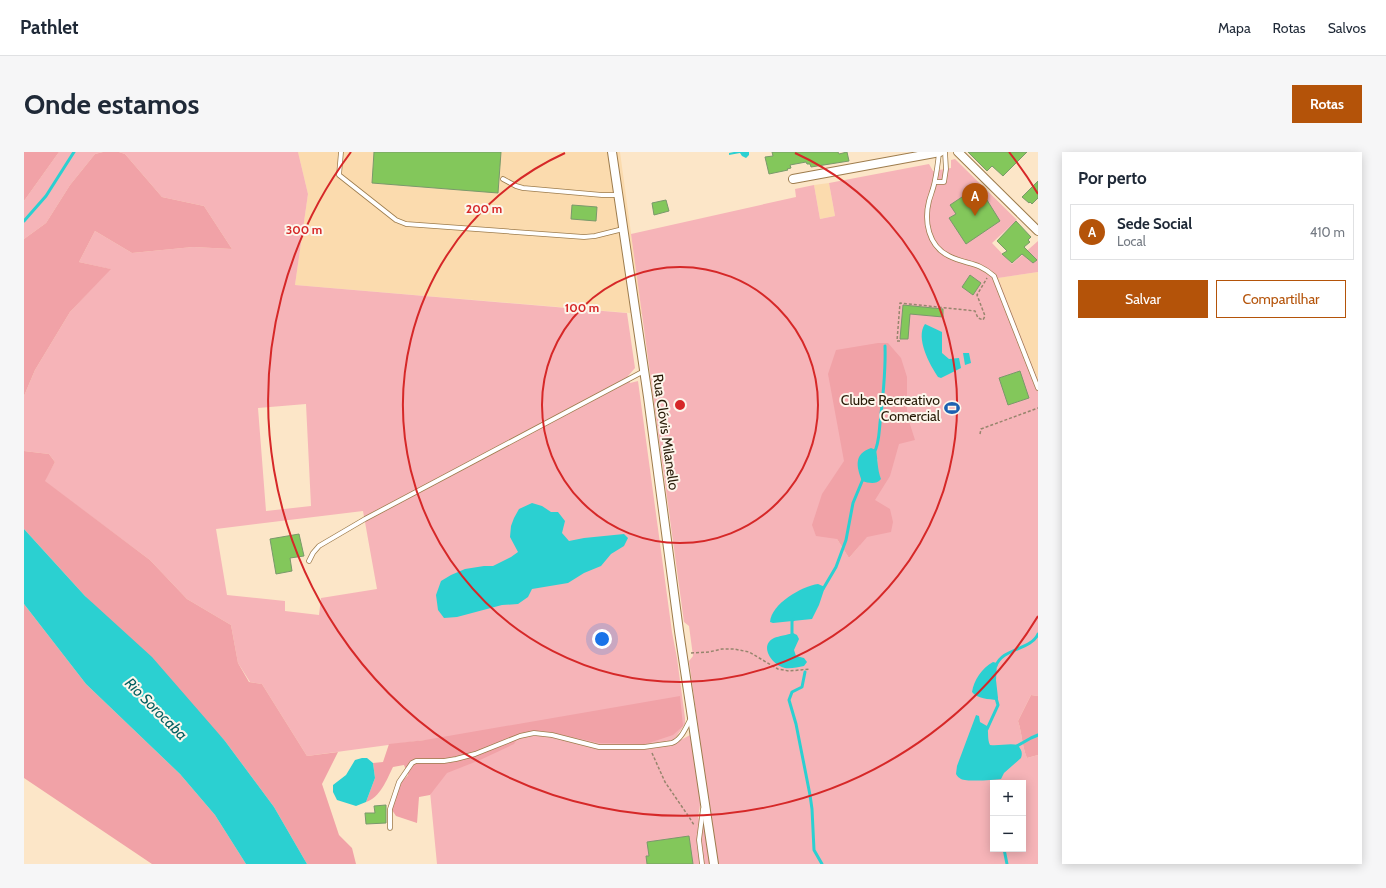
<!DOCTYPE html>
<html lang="pt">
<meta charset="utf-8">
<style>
body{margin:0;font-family:Cabin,sans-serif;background:#f6f6f7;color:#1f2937}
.controls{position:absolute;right:12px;bottom:12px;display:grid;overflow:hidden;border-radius:0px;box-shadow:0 2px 10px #0003}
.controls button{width:36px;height:36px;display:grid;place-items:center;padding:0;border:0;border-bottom:1px solid #e0e1e3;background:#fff;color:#1f2937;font:20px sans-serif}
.you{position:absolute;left:578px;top:487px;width:14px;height:14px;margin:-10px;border:3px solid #fff;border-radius:50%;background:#1a73e8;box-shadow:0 0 0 6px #1a73e833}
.badge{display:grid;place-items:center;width:26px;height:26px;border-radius:50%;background:#b45309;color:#fff;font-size:13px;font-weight:700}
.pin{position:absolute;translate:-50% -33px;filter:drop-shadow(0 1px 2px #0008)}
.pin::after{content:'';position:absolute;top:21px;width:14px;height:12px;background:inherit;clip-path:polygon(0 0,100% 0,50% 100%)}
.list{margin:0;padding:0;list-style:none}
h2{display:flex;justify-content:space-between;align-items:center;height:52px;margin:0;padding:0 16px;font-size:17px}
h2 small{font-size:13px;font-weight:400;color:#747a83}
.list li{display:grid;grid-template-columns:26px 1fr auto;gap:12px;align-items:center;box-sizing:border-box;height:56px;margin:0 8px 8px;padding:0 8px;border:1px solid #e0e1e3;border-radius:0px}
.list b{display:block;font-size:15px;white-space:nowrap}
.list p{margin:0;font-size:13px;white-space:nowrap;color:#747a83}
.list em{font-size:13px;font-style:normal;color:#747a83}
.actions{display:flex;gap:8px;padding:12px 16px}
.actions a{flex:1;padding:9px 0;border:1px solid #b45309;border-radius:0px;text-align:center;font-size:14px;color:#b45309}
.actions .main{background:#b45309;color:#fff}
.map{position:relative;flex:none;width:1014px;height:712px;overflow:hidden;border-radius:0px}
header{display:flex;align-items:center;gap:24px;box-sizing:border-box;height:56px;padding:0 20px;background:#fff;border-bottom:1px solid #e0e1e3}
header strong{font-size:19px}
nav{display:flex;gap:22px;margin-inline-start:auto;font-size:14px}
.intro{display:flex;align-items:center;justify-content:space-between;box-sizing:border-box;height:96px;padding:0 24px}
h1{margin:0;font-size:28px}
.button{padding:10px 18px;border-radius:0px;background:#b45309;color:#fff;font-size:14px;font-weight:700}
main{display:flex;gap:24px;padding:0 24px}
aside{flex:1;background:#fff;border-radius:0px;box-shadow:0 2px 10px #0003}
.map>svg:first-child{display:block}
.built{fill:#fbdbae}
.green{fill:#f6b4b8;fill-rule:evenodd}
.forest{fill:#f1a2a7;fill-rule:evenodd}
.water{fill:#2bd0d1}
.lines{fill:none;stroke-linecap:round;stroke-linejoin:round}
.stream{stroke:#2bd0d1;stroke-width:3}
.building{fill:#83c75b;stroke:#7a996b}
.service-casing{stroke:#9d7c4d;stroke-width:5.5}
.minor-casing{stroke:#9d7c4d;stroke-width:10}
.path{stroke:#97856d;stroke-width:1.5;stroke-dasharray:3 2;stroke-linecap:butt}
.service{stroke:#fff;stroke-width:4}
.minor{stroke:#fff;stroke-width:8}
.ring{fill:none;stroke:#d62828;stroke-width:2}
.labels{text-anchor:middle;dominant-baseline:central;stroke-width:4;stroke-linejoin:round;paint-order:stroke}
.poi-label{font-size:14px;fill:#271a07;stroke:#fdf6ec;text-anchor:end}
.street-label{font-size:14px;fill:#271a07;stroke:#fdf6ec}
.water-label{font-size:15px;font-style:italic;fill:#046162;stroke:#fdf6ec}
.centre{fill:#d62828;stroke:#fdf6ec;stroke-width:2}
.ring-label{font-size:12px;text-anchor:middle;font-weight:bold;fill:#d62828;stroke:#fdf6ec;stroke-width:4;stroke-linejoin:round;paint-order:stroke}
</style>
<header>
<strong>Pathlet</strong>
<nav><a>Mapa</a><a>Rotas</a><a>Salvos</a></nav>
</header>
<div class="intro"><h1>Onde estamos</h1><a class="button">Rotas</a></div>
<main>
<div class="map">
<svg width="1014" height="712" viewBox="0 0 1014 712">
<rect width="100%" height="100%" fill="#fce6c8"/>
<g class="built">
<path d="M 274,0 L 596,0 L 618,162 L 271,133 L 284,42 Z"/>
<path d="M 805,31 L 811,64 L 796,67 L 790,33 Z"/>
<path d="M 1014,120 L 1014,228 L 973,126 Z"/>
</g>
<g class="green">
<path d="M 35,0 L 79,0 L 71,2 L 46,33 L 22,71 L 0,87 L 0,49 Z"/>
<path d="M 95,0 L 274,0 L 284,42 L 271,133 L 603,161 L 611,216 L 604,224 L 606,231 L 614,229 L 648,480 L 653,506 L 661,566 L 661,572 L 652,585 L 655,589 L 666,583 L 677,647 L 674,666 L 680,668 L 687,712 L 413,712 L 401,588 L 283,604 L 238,532 L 226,530 L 214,511 L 207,473 L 163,447 L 126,408 L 20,329 L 31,310 L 25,302 L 0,299 L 0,244 L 11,218 L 46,160 L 86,117 L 55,110 L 71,79 L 108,101 L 169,95 L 208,97 L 180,54 L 138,45 L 101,2 ZM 282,252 L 287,354 L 242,359 L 234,256 ZM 339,359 L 353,437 L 297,446 L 295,463 L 261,459 L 261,449 L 203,443 L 192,377 Z"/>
<path d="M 931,7 L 993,68 L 968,91 L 988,112 L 1014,89 L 1014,120 L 974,126 L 1014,228 L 1014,544 L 1007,543 L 994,569 C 998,581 998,594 1003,606 L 1014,603 L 1014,712 L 693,712 L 665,509 L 669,504 L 665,474 L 660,470 L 607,82 L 772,45 L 771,37 L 790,33 L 796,67 L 811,64 L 805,31 L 905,12 L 909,19 L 927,16 L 927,8 ZM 813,387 L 836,393 L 825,406 ZM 969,631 L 999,631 L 999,697 L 969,697 Z"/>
</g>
<g class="forest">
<path d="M 0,0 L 35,0 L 0,49 Z"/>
<path d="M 79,0 L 95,0 L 101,2 L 138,45 L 180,54 L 208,97 L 169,95 L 108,101 L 71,79 L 55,110 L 87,117 L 46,160 L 11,218 L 0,244 L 0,87 L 22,71 L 46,33 L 71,2 Z"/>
<path d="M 854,191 L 864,191 L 877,206 L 883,225 L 883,263 L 891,288 L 875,292 L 866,324 L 851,348 L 866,357 L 869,370 L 867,380 L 843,385 L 825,406 L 813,387 L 792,384 L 788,373 L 798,342 L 820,309 L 804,222 L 812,198 ZM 854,307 L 853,319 L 857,327 L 834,318 Z"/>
<path d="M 0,299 L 25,302 L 31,310 L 21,329 L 126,408 L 163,447 L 207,473 L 214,511 L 225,530 L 238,532 L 283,604 L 314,600 L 298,632 L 315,683 L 328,696 L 332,712 L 283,712 L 250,655 L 201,589 L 61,444 L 0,377 Z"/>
<path d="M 0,452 L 62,532 L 156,622 L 191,663 L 222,712 L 128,712 L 0,626 Z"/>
<path d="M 1007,543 L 1014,544 L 1014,603 L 1003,606 C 998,594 998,581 994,569 Z"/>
<path d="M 656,544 L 659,574 L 649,583 L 622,592 L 575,591 L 520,579 L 511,579 L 496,582 L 490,592 L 456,608 L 423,621 L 406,643 L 395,645 L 393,671 L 372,664 L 368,658 L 376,631 L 384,623 L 380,613 L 369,615 C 363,627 356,646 342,650 L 351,626 L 349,611 L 359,610 L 365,592 L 401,588 Z"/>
</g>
<g class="water">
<path d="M 710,0 L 725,0 L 725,3 L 722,6 L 718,4 L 716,1 L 705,3 L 705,1 Z"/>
<path d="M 901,172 L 918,180 L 918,201 L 925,207 L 935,206 L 937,216 L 917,226 L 914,225 C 906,213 891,186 901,172 Z"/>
<path d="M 939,201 L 945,201 L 947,211 L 941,213 Z"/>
<path d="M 847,296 L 852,298 C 854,308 853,317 857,327 C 852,333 845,331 838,329 C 832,314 830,302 847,296 Z"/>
<path d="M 508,351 L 518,354 L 527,360 L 534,360 L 541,369 L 538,381 L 545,389 L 560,386 L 600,382 L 604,386 L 600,394 L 587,402 L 577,414 L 560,421 L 544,431 L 508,437 L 504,445 L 494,452 L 478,453 L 433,465 L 420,466 L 414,458 L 412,443 L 417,429 L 427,423 L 441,417 L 460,414 L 469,414 L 487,405 L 494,400 L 486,385 L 487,374 L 490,366 L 495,357 Z"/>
<path d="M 0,377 L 61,444 L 128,505 L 201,589 L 250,655 L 283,712 L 222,712 L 191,663 L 156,622 L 62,532 L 0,452 Z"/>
<path d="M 794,432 L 801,435 L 795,453 L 788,467 L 749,471 L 746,470 C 747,452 778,434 794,432 Z"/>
<path d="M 769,481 L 773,483 L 775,487 L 770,498 L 772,504 L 780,506 L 783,510 L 780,514 C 774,515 767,517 761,516 C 749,514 734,494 750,486 C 755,484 763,483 769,481 Z"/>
<path d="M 969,510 L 973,511 L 972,528 L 974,546 L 973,548 C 965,547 953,547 948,540 C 950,528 958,516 969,510 Z"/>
<path d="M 952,563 L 955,564 L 956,570 L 963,574 C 965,580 963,587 966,593 C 976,594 985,591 994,593 C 997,598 999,600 997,606 L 980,621 L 977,627 C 970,628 943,630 937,627 C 935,626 933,624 932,622 L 933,614 Z"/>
<path d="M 338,606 L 343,606 L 349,611 L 351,626 L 342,650 L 332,654 L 313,648 L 309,640 L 309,633 L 322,623 L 331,608 Z"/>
</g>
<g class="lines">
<g class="stream">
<path d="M 0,69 L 22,44 L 50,0"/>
<path d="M 850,301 C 855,292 855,281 856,271 C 859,245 862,220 861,194"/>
<path d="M 799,437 L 812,415 L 822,388 L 829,351 L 839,327"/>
<path d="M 768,484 L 768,469 L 770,467"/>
<path d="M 972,514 C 978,496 1007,498 1014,482"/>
<path d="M 781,520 L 778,535 L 768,540 L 765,548 L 772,572 L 786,643 L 788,657 L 790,698 L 798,712"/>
<path d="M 963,577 L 974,553 L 972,546"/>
<path d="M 991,595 L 1007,586 L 1014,583"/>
<path d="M 980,697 L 983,712"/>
</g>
</g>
<g class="building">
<path d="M 350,0 L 477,0 L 474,41 L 348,31 Z"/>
<path d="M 748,0 L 814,0 L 815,2 L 823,0 L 825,9 L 787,15 L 786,12 L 783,12 L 782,10 L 766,13 L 767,16 L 763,17 L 764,18 L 745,22 L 741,5 L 749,4 Z"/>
<path d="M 944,0 L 1003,0 L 979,24 L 968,14 L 963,19 Z"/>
<path d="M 1014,29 L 1014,46 L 1008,52 L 1006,50 L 1005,51 L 998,45 Z"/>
<path d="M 947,39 L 951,45 L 958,40 L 976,69 L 942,92 L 925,66 L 932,62 L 926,53 Z"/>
<path d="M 642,48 L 645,59 L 630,63 L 628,51 Z"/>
<path d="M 548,53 L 573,55 L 572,69 L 547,67 Z"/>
<path d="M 992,69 L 1007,85 L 1004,88 L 1006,90 L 1000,95 L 1013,108 L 1009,111 L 998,102 L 988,111 L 978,102 L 983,99 L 973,89 Z"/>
<path d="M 946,123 L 957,131 L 949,143 L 938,135 Z"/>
<path d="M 879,153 L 919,157 L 919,165 L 886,162 L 884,187 L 876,187 Z"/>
<path d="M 996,219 L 1005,246 L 984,253 L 975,226 Z"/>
<path d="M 275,382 L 280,404 L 266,406 L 268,419 L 252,422 L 246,387 Z"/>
<path d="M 362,653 L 362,671 L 342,672 L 341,661 L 351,661 L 350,654 Z"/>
<path d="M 665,684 L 669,712 L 623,712 L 622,704 L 625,704 L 623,690 Z"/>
</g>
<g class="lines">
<defs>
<g id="service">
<path d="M 317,0 L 315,23 L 372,68 L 382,72 L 560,85 L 571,84 L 599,77"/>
<path d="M 915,1 C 914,10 913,19 911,28 C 910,35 907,42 905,49 C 900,69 904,94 925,104 C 943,113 953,109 970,124 L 1014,236"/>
<path d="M 479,27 L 492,34 L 499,36 L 578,43 L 594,43"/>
<path d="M 911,30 L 920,30 L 922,17 L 921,0"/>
<path d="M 285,409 L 289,401 L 295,394 L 341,367 L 620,219"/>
<path d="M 366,676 L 366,657 L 375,630 L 388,611 L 392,609 L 420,609 L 432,607 L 451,602 L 496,584 L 510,581 L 528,583 L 575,595 L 620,595 L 648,591 C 658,587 662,575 667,566"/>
<path d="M 678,712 L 675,688 L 679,657"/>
</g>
<g id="minor">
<path d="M 588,0 L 624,245 L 655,479 L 690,712"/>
<path d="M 934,0 L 1014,79"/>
<path d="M 769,27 L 916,0"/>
</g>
</defs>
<use href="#service" class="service-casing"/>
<use href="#minor" class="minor-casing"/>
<g class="path">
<path d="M 876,189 L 873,189 L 876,151 L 951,159 L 954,166 L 959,168 L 961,164 L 953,143 L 963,126"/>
<path d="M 956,282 L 957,277 L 1014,256"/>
<path d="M 667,501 L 685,500 L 698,497 L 710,497 L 725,500 L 754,517 L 765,519 L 786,517"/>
<path d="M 628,601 L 641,630 L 665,665 L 670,673"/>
</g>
<use href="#service" class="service"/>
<use href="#minor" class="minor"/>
</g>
<g class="ring">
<circle cx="656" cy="253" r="138"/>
<path d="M771 1A277 277 0 1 1 541 1"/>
<path d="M1014 464A415 415 0 1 1 327 0M985 0A415 415 0 0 1 1014 42"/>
</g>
<defs>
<symbol id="stadium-bare" viewBox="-9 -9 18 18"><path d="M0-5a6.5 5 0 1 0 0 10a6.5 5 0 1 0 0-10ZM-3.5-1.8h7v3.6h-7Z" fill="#1c61b1" stroke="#fdf6ec" stroke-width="2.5" paint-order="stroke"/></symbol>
</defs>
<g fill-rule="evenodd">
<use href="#stadium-bare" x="917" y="245" width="22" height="22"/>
</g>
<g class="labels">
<g class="poi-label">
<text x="916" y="248">Clube Recreativo<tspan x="916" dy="16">Comercial</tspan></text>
</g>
<g class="street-label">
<text transform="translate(642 280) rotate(82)">Rua Clóvis Milanello</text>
</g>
<g class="water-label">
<text transform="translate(132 557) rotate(45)">Rio Sorocaba</text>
</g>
</g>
<circle cx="656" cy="253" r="6" class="centre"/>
<g class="ring-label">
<text x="460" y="61">200 m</text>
<text x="280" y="82">300 m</text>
<text x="558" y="160">100 m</text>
</g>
</svg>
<div class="controls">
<button>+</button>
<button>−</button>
</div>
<div class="you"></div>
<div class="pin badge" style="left:951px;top:64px">A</div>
</div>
<aside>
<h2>Por perto<small></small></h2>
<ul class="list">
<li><span class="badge">A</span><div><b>Sede Social</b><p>Local</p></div><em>410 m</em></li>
</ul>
<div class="actions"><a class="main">Salvar</a><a>Compartilhar</a></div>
</aside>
</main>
